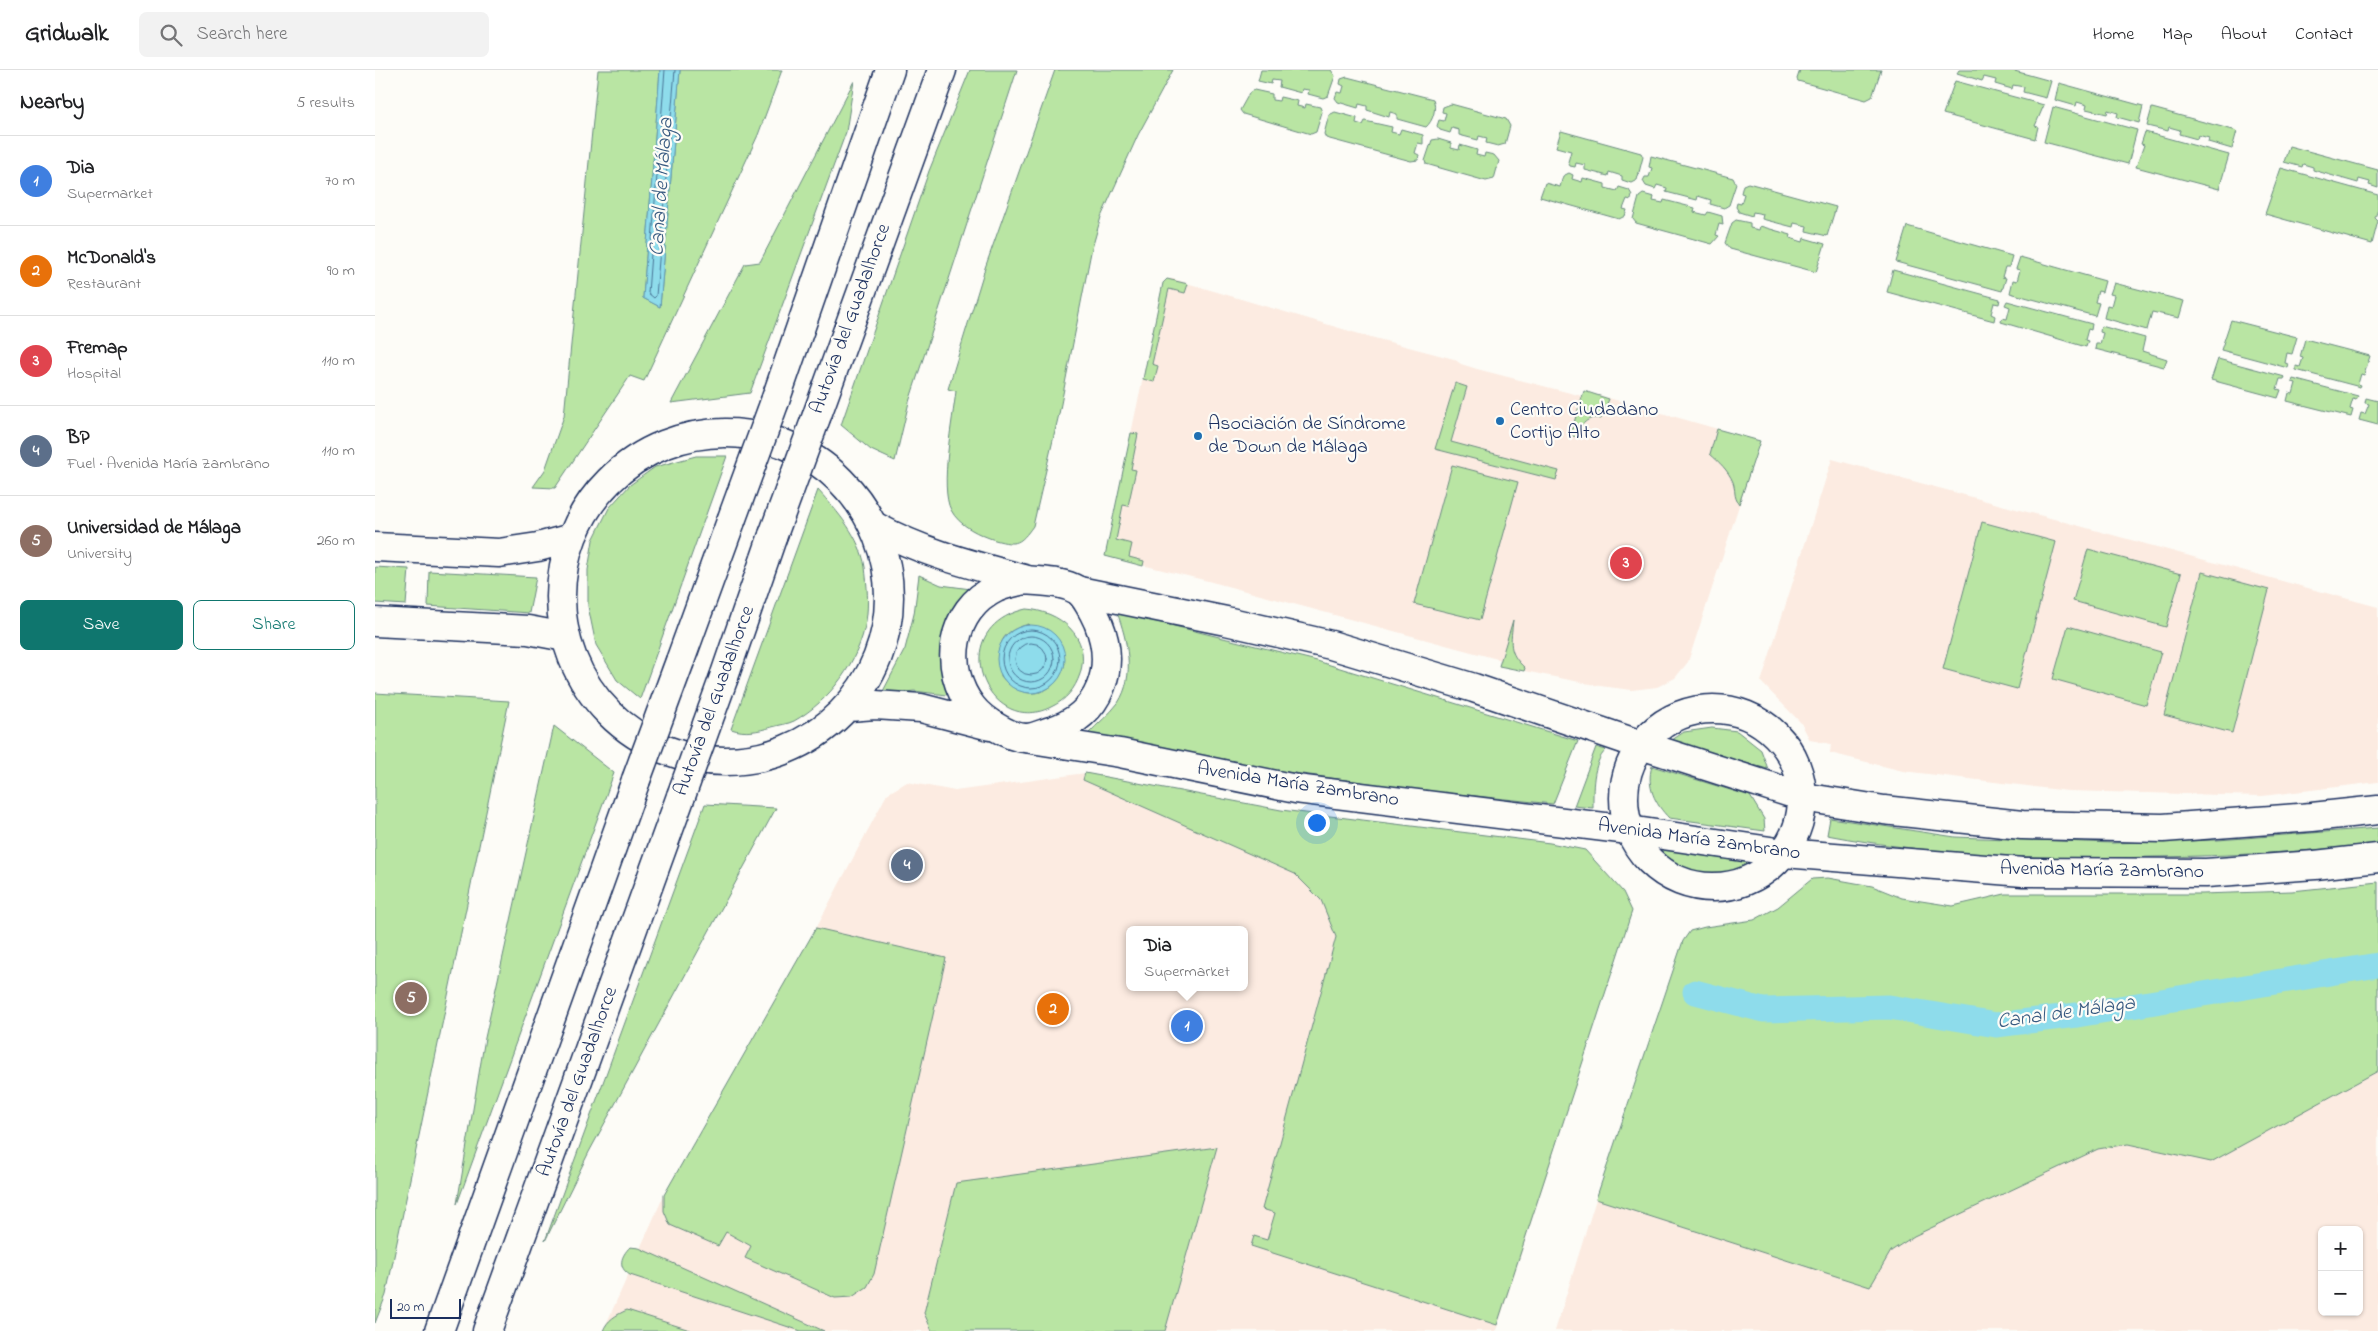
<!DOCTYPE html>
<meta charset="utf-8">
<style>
body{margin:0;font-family:"Indie Flower",sans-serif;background:#f2f2f2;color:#202124}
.controls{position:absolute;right:15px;bottom:15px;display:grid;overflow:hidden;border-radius:8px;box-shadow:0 1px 4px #0004}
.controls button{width:45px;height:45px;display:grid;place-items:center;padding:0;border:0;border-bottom:1px solid #e0e0e0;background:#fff;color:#202124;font:25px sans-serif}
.scale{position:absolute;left:15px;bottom:12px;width:71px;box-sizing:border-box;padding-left:5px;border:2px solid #1b2f5e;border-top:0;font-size:14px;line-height:18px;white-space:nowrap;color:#1b2f5e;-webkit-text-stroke:4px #fdfcf7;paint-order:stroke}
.you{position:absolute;left:941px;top:752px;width:18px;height:18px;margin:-12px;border:4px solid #fff;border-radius:50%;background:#1a73e8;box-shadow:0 0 0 8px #1a73e833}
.badge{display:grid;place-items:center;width:32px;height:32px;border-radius:50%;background:#0f766e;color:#fff;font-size:16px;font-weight:700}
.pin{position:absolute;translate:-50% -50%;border:2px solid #fff;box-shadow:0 1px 5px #0006}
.popup{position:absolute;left:751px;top:856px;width:122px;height:65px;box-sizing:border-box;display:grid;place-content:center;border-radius:8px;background:#fff;filter:drop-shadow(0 1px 4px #0005);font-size:16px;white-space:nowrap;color:#757577}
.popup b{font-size:19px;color:#202124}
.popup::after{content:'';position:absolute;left:50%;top:100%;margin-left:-10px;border:10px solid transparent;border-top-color:#fff}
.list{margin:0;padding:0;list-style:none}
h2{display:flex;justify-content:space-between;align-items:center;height:65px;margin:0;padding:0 20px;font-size:21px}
h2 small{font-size:16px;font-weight:400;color:#757577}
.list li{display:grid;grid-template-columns:32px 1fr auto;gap:15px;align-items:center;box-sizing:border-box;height:90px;padding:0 20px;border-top:1px solid #e0e0e0}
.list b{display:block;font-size:19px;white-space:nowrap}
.list p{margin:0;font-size:16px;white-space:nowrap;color:#757577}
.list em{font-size:16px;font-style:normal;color:#757577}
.actions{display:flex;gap:10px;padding:15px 20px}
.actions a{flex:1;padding:11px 0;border:1px solid #0f766e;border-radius:8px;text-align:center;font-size:18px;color:#0f766e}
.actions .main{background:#0f766e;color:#fff}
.icon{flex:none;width:28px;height:28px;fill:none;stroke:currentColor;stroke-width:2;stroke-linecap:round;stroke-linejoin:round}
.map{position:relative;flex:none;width:2003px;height:1261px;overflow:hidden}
header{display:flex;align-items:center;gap:30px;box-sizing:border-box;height:70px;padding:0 25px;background:#fff;border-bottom:1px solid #e0e0e0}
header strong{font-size:24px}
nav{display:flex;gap:28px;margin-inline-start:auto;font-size:18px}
.search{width:350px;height:45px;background:#f2f2f2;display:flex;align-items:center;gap:12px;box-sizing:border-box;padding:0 18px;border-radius:8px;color:#757577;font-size:19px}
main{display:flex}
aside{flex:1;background:#fff}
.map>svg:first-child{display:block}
.built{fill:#fcebe1;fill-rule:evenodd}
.green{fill:#b9e5a3;stroke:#6a8a80;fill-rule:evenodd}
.water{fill:#8edceb;stroke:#6097b3}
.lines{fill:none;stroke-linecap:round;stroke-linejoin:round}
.shore{stroke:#497496;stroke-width:1}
.canal{stroke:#8edceb;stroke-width:25}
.primary-casing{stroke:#1b2f5e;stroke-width:31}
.highway-casing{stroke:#1b2f5e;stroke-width:31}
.primary{stroke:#fdfcf7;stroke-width:28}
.highway{stroke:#fdfcf7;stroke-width:28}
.highway-bridge-casing{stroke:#1b2f5e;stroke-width:31;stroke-linecap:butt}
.highway-bridge{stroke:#fdfcf7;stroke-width:28}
.poi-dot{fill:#1f6fb2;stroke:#fdfcf7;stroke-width:2}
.labels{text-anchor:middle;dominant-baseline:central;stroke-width:4.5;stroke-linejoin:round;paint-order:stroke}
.street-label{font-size:20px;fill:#1b2f5e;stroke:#fdfcf7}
.poi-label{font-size:20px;fill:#1b2f5e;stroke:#fdfcf7;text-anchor:start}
.water-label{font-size:21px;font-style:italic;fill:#385a81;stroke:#fdfcf7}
</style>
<header>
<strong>Gridwalk</strong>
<div class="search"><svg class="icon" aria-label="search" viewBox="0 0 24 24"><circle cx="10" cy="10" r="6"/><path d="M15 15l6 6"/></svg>Search here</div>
<nav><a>Home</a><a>Map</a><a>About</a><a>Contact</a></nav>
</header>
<main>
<aside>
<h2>Nearby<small>5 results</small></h2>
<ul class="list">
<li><span class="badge" style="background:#3f7fe0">1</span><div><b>Dia</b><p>Supermarket</p></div><em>70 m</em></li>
<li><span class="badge" style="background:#e8710a">2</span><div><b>McDonald's</b><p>Restaurant</p></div><em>90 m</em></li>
<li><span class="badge" style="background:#e0444e">3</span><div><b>Fremap</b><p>Hospital</p></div><em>110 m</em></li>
<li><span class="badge" style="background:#5c6f8a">4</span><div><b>BP</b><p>Fuel · Avenida María Zambrano</p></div><em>110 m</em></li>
<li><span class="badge" style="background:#8d6e63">5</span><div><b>Universidad de Málaga</b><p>University</p></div><em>260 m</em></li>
</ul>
<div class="actions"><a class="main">Save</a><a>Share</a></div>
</aside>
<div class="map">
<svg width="2003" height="1261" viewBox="0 0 2003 1261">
<rect width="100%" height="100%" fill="#fdfcf7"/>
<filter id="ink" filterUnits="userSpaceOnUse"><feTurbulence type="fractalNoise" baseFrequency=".02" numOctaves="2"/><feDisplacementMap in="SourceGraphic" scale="10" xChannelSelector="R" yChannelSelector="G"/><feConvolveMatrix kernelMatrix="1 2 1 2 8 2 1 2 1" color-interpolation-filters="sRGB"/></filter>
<g filter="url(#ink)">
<g class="built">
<path d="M 792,209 L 798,209 L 988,265 L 1079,289 L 1086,294 L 1102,299 L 1207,326 L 1209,321 L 1385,371 L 1313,592 L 1300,608 L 1282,617 L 1257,620 L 1225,616 L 1124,596 L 1126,590 L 833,511 L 730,486 L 788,213 Z"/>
<path d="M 1457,389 L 2003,537 L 2003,712 L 1887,726 L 1693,721 L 1528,701 L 1455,683 L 1456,674 L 1435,670 L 1426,653 L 1386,612 Z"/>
<path d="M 710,703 L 906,740 L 1175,773 L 1210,780 L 1248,822 L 1257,841 L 1121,1261 L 228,1261 L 289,1125 L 441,858 L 512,724 L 532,712 L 580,721 ZM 754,860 L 870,860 L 870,917 L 754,917 Z"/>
<path d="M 2003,1001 L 2003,1261 L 1180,1261 L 1221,1129 L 1495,1217 L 1516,1181 L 1539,1166 L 1723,1079 L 1753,1074 L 1836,1091 ZM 1947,1160 L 1984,1160 L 1984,1242 L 1947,1242 Z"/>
</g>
<g class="green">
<path d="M 223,0 L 285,0 L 268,228 L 285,237 L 305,0 L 407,0 L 383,65 L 269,311 L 255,306 L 180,418 L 158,417 L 170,400 L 189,346 Z"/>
<path d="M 595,0 L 642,0 L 534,332 L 520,391 L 496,380 L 466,355 L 554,101 Z"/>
<path d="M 680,0 L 798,0 L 763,65 L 726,147 L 716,182 L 684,344 L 658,456 C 645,474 642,476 620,470 C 605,465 584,456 576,440 C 564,418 578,348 581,321 L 573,319 L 610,198 Z"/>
<path d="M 886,0 L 956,0 L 960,6 L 953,26 L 948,28 L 933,24 L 934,20 L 927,19 L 926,23 L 904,17 L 905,11 L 897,10 L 896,14 L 883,11 Z"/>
<path d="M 1425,0 L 1506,0 L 1497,27 L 1491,30 L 1423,11 L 1422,9 Z"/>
<path d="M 1584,0 L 1636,0 L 1676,11 L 1671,28 L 1648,22 L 1649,17 L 1638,15 L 1637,19 L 1620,14 L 1621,10 L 1609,7 L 1607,11 L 1582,3 Z"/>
<path d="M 972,7 L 1058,29 C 1062,38 1058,51 1051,57 L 1022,49 L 1022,44 L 1015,42 L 1014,47 L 992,40 L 992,36 L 984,34 L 983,38 L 963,32 L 960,28 L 962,22 L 967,23 L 969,16 L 965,14 L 966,9 Z"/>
<path d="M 479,11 L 471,62 L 375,323 L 296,333 L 370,194 L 385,192 Z"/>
<path d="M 1580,11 L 1669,35 L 1660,56 L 1663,57 L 1660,69 L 1568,44 Z"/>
<path d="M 1684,13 L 1768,36 L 1764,53 L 1742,47 L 1743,43 L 1733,40 L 1732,44 L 1711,39 L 1712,35 L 1702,32 L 1701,36 L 1680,30 Z"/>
<path d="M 879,20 L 897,24 L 897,30 L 904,31 L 905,27 L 923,31 L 922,36 L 930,38 L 931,34 L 945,37 L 947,42 L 941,62 L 936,64 L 868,44 L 865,40 L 875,22 Z"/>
<path d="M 1076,34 L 1131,49 L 1135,56 L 1130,74 L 1123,76 L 1111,73 L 1112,68 L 1104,66 L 1103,70 L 1084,65 L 1084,60 L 1077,58 L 1075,63 L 1065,60 L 1062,56 L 1064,50 L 1069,51 L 1071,43 L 1067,42 L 1068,37 Z"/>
<path d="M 1678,37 L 1762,60 L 1753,94 L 1669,72 Z"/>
<path d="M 1777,38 L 1862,61 L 1857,79 L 1833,72 L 1834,68 L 1823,65 L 1822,69 L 1804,64 L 1805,60 L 1794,57 L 1793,61 L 1772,56 Z"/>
<path d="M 960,42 L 982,48 L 981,53 L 988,55 L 990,51 L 1017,57 L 1016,62 L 1024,64 L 1026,59 L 1048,65 L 1048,74 L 1043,73 L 1040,83 L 1044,85 L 1043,90 L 1036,91 L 951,68 L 949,64 L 954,45 Z"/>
<path d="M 1186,61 L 1266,83 L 1268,87 L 1262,110 L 1256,113 L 1247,110 L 1247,106 L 1234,102 L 1233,106 L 1210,100 L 1210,95 L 1201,93 L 1200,97 L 1195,96 L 1193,92 L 1196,81 L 1181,77 Z"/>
<path d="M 1770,62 L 1854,85 L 1844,119 L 1761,97 L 1769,75 L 1766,74 Z"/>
<path d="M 1063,69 L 1076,73 L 1076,78 L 1084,80 L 1085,75 L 1102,80 L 1101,85 L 1109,87 L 1110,83 L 1119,85 L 1124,91 L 1119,109 L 1111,111 L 1051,94 L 1050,91 L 1057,70 Z"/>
<path d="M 1914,76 L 2003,100 L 2003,118 L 1994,115 L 1995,112 L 1984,109 L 1983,113 L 1938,100 L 1938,97 L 1928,94 L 1927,97 L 1909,92 Z"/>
<path d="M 1276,86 L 1358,108 L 1361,114 L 1354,135 L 1349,138 L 1335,134 L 1336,130 L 1323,126 L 1322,130 L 1291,122 L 1292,118 L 1282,115 L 1280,119 L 1271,116 L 1268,111 L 1270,107 L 1274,107 L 1277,98 L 1274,97 Z"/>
<path d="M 1906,98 L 2003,125 L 2003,139 L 2000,148 L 2003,151 L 1997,174 L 1890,144 Z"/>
<path d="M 1194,103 L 1198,105 L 1197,109 L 1207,112 L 1208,108 L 1230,114 L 1230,118 L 1242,121 L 1244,117 L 1254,120 L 1257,125 L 1256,130 L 1252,129 L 1248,139 L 1252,140 L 1250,146 L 1244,149 L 1165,127 L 1170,113 L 1185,117 L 1188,106 Z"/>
<path d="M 1373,113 L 1461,137 L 1452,166 L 1431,161 L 1432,156 L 1419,153 L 1418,157 L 1387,149 L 1388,144 L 1378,142 L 1377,146 L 1364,142 L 1361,137 L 1362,133 L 1366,134 L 1369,124 L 1366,123 L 1368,115 Z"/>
<path d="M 1268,124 L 1279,127 L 1278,131 L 1288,133 L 1289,130 L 1320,138 L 1319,142 L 1331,145 L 1333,142 L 1347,146 L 1348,155 L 1344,154 L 1341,165 L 1344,166 L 1337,174 L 1261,153 L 1258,149 L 1264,127 Z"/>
<path d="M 1361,150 L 1375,153 L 1375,158 L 1384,160 L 1385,156 L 1416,165 L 1415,168 L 1428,172 L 1429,168 L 1450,174 L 1441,202 L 1355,179 L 1350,173 L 1357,153 Z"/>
<path d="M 1532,156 L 1637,186 L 1634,197 L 1630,197 L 1627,207 L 1631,208 L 1627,221 L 1521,192 Z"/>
<path d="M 1645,187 L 1730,211 L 1727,222 L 1723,221 L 1720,232 L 1724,233 L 1720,246 L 1635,223 L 1638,210 L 1642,211 L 1645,200 L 1641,199 Z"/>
<path d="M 1518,200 L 1625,229 L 1624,234 L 1619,233 L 1616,244 L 1620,246 L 1619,251 L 1512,222 Z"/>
<path d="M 792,209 L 813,214 L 810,223 L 794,219 L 777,294 L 783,296 L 779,312 L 768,309 L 788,213 Z"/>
<path d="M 1739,213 L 1809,231 L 1804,248 L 1777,242 L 1772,260 L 1729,248 L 1732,235 L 1736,236 L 1739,225 L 1735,224 Z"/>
<path d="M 1632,231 L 1717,254 L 1716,260 L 1713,259 L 1710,270 L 1713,271 L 1711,277 L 1626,252 L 1627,248 L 1632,249 L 1635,237 L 1630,235 Z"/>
<path d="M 1856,250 L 1922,267 L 1917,284 L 1912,283 L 1910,293 L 1914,294 L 1913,298 L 1846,280 Z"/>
<path d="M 1726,256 L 1770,268 L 1767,281 L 1792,289 L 1789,297 L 1720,279 L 1721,274 L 1725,274 L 1728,263 L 1725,262 Z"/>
<path d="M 1930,269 L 1995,286 L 1989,305 L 1986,304 L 1983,314 L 1986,315 L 1985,317 L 1921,300 L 1921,296 L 1925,297 L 1928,288 L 1925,287 Z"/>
<path d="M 1843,289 L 1910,307 L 1909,309 L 1905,309 L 1902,319 L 1906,320 L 1903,328 L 1836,310 Z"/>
<path d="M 1918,309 L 1983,326 L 1981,330 L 1978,329 L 1975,339 L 1978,340 L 1976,347 L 1912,331 L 1914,323 L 1918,324 L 1921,313 L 1917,312 Z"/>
<path d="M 1080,313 L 1092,317 L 1076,372 L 1184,401 L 1181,410 L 1060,379 Z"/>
<path d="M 1209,321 L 1234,329 L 1226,349 C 1213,345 1205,355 1201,367 L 1195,365 Z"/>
<path d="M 1991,328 L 2003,331 L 2003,355 L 1984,350 L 1986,343 L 1990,344 L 1994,334 L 1990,333 Z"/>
<path d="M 1342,359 L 1385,371 L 1364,434 C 1358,426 1361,420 1358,412 C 1353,400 1344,392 1335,384 Z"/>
<path d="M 756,363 L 763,364 L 756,399 L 761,400 L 753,436 L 748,435 L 741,470 L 757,474 L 754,487 L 769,491 L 768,496 L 730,486 Z"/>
<path d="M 321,386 L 352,386 L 265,629 L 242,610 L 221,575 L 213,536 L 213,500 L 218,470 L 234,438 L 255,415 L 280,397 Z"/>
<path d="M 1077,395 L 1143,412 L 1105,550 L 1039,534 Z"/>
<path d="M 443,420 C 463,442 485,467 490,497 C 492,515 494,534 491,551 C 484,591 455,631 419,651 C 413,654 404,655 397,657 C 383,661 371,664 356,659 Z"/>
<path d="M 1607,452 L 1681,472 L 1642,619 L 1568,599 Z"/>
<path d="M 1713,479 L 1806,504 L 1791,557 L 1698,531 Z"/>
<path d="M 0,497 L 34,499 L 31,535 L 0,533 Z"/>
<path d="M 54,501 L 161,507 L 154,543 L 53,536 Z"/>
<path d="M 1827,502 L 1894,520 L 1857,663 L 1789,645 Z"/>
<path d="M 544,505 L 566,515 L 596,519 L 567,594 L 572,625 L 539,621 L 506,625 L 530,579 L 539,544 Z"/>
<path d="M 651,539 C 684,541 717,566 705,604 C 700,619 691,630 676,637 C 613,669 566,558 651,539 ZM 654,554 L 690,593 C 682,626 648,634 626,606 C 624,577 620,563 654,554 Z"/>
<path d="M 742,542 L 942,591 L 1203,671 L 1178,734 L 1044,720 L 876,697 L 713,664 C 722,654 735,644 743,633 C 761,605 752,570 742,542 Z"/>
<path d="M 1138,550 C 1136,572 1132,582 1150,598 L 1149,601 L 1124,596 Z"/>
<path d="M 1693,556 L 1786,582 L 1771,635 L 1678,609 Z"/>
<path d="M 0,623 L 134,631 L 11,1225 L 0,1253 Z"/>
<path d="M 179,656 L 239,703 L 82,1134 L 110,968 Z"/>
<path d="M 1337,658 L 1362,661 L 1386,680 L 1393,699 L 1294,672 L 1309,662 Z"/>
<path d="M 1221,677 L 1231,680 C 1217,693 1218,720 1218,738 L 1199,736 Z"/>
<path d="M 1277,696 L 1375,726 L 1389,749 L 1390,761 L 1294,748 C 1280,734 1271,716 1277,696 Z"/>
<path d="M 710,703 L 906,740 L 1175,773 L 1210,780 L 1248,822 L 1257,841 L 1122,1255 L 876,1176 L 879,1166 L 892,1170 L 900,1143 L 887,1139 L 961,867 L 946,830 L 920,804 L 708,710 Z"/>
<path d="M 330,734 L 401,738 L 214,1082 L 170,1171 Z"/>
<path d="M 1455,748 L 1580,767 L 1737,773 L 1843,770 L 2003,758 L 2003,774 C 1929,782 1854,786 1780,787 C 1669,790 1561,786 1452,765 Z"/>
<path d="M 1281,776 L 1382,787 L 1365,799 L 1340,806 L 1318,803 L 1289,790 Z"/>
<path d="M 1453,808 L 1497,816 L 1527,828 L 1578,836 L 1630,824 L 1827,824 L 1917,821 L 2003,812 L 2003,1001 L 1836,1092 L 1753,1074 L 1723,1079 L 1539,1166 L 1516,1181 L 1495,1217 L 1221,1129 L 1308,871 L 1315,861 L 1330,857 L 1379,850 L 1403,837 L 1437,809 Z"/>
<path d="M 441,858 L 571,888 L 499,1204 L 492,1217 L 477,1227 L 460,1228 L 370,1188 L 376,1176 L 351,1162 L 343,1176 L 295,1155 L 289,1141 L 289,1125 Z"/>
<path d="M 842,1077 L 790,1261 L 557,1261 L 549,1243 L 581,1113 Z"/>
<path d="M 255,1177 L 264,1178 L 449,1261 L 426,1261 L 255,1205 C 242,1197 246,1186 255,1177 Z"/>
<path d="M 252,1240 L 318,1261 L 228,1261 C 232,1250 241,1245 252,1240 Z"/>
</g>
<g class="water">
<path d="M 285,0 L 305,0 L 285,237 L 268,228 Z"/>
<circle cx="656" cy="589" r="34"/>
</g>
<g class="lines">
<g class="shore">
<path d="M 290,0 L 273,223 L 279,228 L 281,226 L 300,0"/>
<circle cx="656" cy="589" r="29"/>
<circle cx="656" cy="589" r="23"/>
<circle cx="656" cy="589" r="16"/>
</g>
<path class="canal" d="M 1320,922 L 1388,940 L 1514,937 L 1621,955 L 1702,945 L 2003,895"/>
<defs>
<g id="primary">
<circle cx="350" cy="527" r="164"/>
<path d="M 501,457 C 548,483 598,495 649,509"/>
<path d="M 0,477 L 124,483 L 163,477 L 193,469"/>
<path d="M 650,510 C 668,512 686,511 702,520 C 710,525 719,543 723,552 C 742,598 726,645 676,661 C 669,663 659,668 651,668 C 634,668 606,649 597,637 C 567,599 575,540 621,518 C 630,514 641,512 650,510 Z"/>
<path d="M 704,521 L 851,551 L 956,575 L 1099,618 L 1266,675 L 1428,727 L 1509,740 L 1647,755 L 1788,758 L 1937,747 L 2003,740"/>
<path d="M 0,552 L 153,560 L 185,566"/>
<path d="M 474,637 L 500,635 L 546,638 L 615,656"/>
<circle cx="1338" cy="728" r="89"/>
<path d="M 650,668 L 745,683 L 921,719 L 1254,760 L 1409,783 L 1648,802 L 1831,803 L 1940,795 L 2003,788"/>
</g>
<g id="highway">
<path d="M 400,331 L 515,0"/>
<path d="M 442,345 L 567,0"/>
<path d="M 305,591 L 356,451"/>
<path d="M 349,607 L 398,465"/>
<path d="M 64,1261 L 261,710"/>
<path d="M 112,1261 L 306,726"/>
</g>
</defs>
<use href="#primary" class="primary-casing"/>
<use href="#highway" class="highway-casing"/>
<use href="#primary" class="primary"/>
<use href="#highway" class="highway"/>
<defs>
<g id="highway-bridge">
<path d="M 356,451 L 400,331"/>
<path d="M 398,465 L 442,345"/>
<path d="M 261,710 L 305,591"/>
<path d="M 306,726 L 349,607"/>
</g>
</defs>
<use href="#highway-bridge" class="highway-bridge-casing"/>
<use href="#highway-bridge" class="highway-bridge"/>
</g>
</g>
<g class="poi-dot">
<circle cx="1125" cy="351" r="5"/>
<circle cx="823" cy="366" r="5"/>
</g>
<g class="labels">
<g class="street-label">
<text transform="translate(476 249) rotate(-70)">Autovía del Guadalhorce</text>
<text transform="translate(340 631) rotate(-70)">Autovía del Guadalhorce</text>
<text transform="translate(923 715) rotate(9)">Avenida María Zambrano</text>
<text transform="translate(1324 770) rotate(8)">Avenida María Zambrano</text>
<text transform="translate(1727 801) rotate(1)">Avenida María Zambrano</text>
<text transform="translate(203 1012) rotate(-70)">Autovía del Guadalhorce</text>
</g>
<g class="poi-label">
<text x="1135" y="340">Centro Ciudadano<tspan x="1135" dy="23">Cortijo Alto</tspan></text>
<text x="833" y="354">Asociación de Síndrome<tspan x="833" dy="23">de Down de Málaga</tspan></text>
</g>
<g class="water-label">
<text transform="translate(287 117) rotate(-86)">Canal de Málaga</text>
<text transform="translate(1691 943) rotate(-8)">Canal de Málaga</text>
</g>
</g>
</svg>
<div class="controls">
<button>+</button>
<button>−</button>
</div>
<div class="scale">20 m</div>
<div class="you"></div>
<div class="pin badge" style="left:812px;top:956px;background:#3f7fe0">1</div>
<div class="popup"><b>Dia</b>Supermarket</div>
<div class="pin badge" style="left:678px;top:939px;background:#e8710a">2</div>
<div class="pin badge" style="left:1251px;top:493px;background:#e0444e">3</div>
<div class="pin badge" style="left:532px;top:795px;background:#5c6f8a">4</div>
<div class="pin badge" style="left:36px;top:928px;background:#8d6e63">5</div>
</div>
</main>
